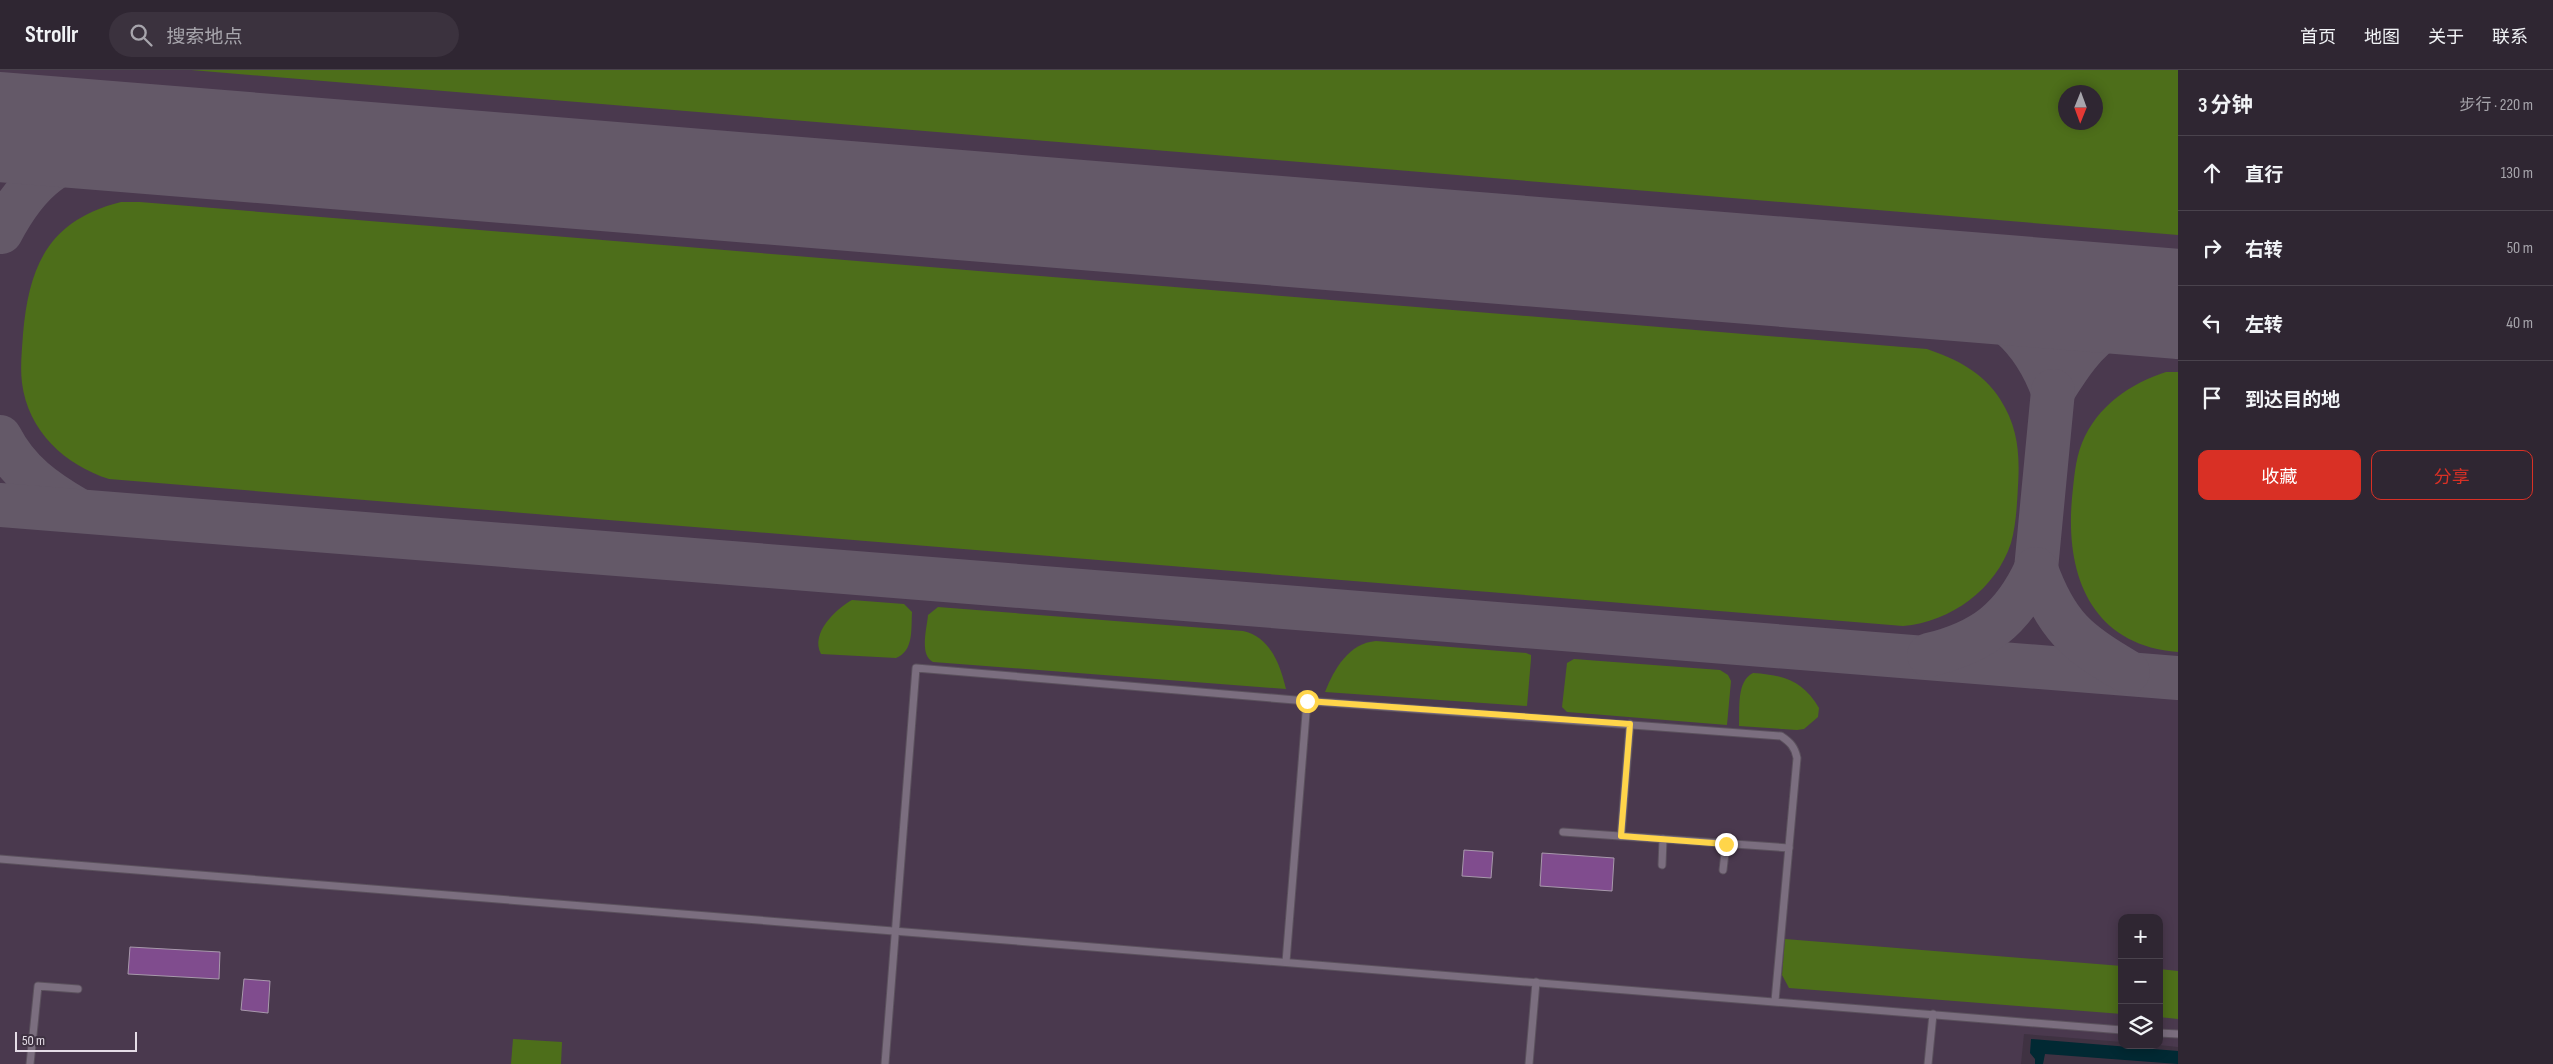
<!DOCTYPE html>
<html lang="zh">
<meta charset="utf-8">
<style>
body{margin:0;font-family:"Sofia Sans Condensed","Noto Sans SC",sans-serif;background:#3b323e;color:#f1f3f6}
.controls{position:absolute;right:15px;bottom:15px;display:grid;overflow:hidden;border-radius:10px;box-shadow:0 2px 12px #0003}
.controls button{width:45px;height:45px;display:grid;place-items:center;padding:0;border:0;border-bottom:1px solid #4a434d;background:#2f2632;color:#f1f3f6;font:25px sans-serif}
.compass{position:absolute;left:2058px;top:15px;width:45px;height:45px;border-radius:50%;background:#2f2632;box-shadow:0 2px 12px #0003;rotate:181deg}
.scale{position:absolute;left:15px;bottom:12px;width:122px;box-sizing:border-box;padding-left:5px;border:2px solid #e5dde7;border-top:0;font-size:14px;line-height:18px;white-space:nowrap;color:#e5dde7;-webkit-text-stroke:4px #3f3242;paint-order:stroke}
.stop{position:absolute;width:15px;height:15px;margin:-11px;border:4px solid #ffd54a;border-radius:50%;background:#fff}
.stop.end{background:#ffd54a;border-color:#fff;box-shadow:0 1px 5px #0008}
.list{margin:0;padding:0;list-style:none}
h2{display:flex;justify-content:space-between;align-items:center;height:65px;margin:0;padding:0 20px;font-size:21px}
h2 small{font-size:16px;font-weight:400;color:#a7a5ac}
.list li{display:grid;grid-template-columns:32px 1fr auto;gap:15px;align-items:center;box-sizing:border-box;height:75px;padding:0 20px;border-top:1px solid #4a434d}
.list b{display:block;font-size:19px;white-space:nowrap}
.list em{font-size:16px;font-style:normal;color:#a7a5ac}
.actions{display:flex;gap:10px;padding:15px 20px}
.actions a{flex:1;padding:11px 0;border:1px solid #d93025;border-radius:10px;text-align:center;font-size:18px;color:#d93025}
.actions .main{background:#d93025;color:#fff}
.icon{flex:none;width:28px;height:28px;fill:none;stroke:currentColor;stroke-width:2;stroke-linecap:round;stroke-linejoin:round}
.map{position:relative;flex:none;width:2178px;height:994px;overflow:hidden}
header{display:flex;align-items:center;gap:30px;box-sizing:border-box;height:70px;padding:0 25px;background:#2f2632;border-bottom:1px solid #4a434d}
header strong{font-size:24px}
nav{display:flex;gap:28px;margin-inline-start:auto;font-size:18px}
.search{width:350px;height:45px;background:#3b323e;display:flex;align-items:center;gap:12px;box-sizing:border-box;padding:0 18px;border-radius:28px;color:#a7a5ac;font-size:19px}
main{display:flex}
aside{flex:1;background:#2f2632}
.map>svg:first-child{display:block}
.built{fill:#4a394e;fill-rule:evenodd}
.green{fill:#4d6e1a;fill-rule:evenodd}
.water{fill:#012933}
.lines{fill:none;stroke-linecap:round;stroke-linejoin:round}
.taxiway{stroke:#645968;stroke-width:44}
.runway{stroke:#645968;stroke-width:110}
.building{fill:#804c8e;stroke:#a899ac}
.service-casing{stroke:#5b515d;stroke-width:9}
.service{stroke:#7b6e7f;stroke-width:7}
.route{stroke:#ffd54a;stroke-width:6}
</style>
<header>
<strong>Strollr</strong>
<div class="search"><svg class="icon" aria-label="search" viewBox="0 0 24 24"><circle cx="10" cy="10" r="6"/><path d="M15 15l6 6"/></svg>搜索地点</div>
<nav><a>首页</a><a>地图</a><a>关于</a><a>联系</a></nav>
</header>
<main>
<div class="map">
<svg width="2178" height="994" viewBox="0 0 2178 994">
<rect width="100%" height="100%" fill="#3f3242"/>
<path class="built" d="M 0,0 L 2178,0 L 2178,977 L 2159,975 L 2159,848 L 2122,848 L 2122,972 L 2024,964 L 2021,994 L 0,994 ZM 2066,22 L 2096,22 L 2096,52 L 2066,52 Z"/>
<g class="green">
<path d="M 191,0 L 2178,0 L 2178,165 ZM 2066,22 L 2096,22 L 2096,52 L 2066,52 Z"/>
<path d="M 121,132 L 140,132 L 1927,279 C 1956,289 1983,302 2000,329 C 2018,357 2020,384 2018,416 C 2017,435 2016,455 2011,473 C 1996,519 1951,552 1903,556 L 109,409 C 65,395 28,361 22,313 C 20,297 22,280 23,264 C 29,195 49,150 121,132 Z"/>
<path d="M 2166,302 L 2178,302 L 2178,582 C 2091,575 2065,505 2072,428 C 2074,410 2075,390 2082,373 C 2097,336 2131,313 2166,302 Z"/>
<path d="M 852,530 L 904,534 L 912,542 C 911,559 914,581 896,588 L 821,584 C 810,563 836,539 852,530 Z"/>
<path d="M 938,537 L 1243,561 C 1270,567 1280,594 1286,619 L 933,592 C 919,585 927,558 928,545 Z"/>
<path d="M 1376,571 L 1526,583 L 1531,585 L 1531,589 L 1527,636 L 1325,622 C 1334,599 1349,573 1376,571 Z"/>
<path d="M 1574,589 L 1720,600 L 1728,605 L 1731,611 L 1727,655 L 1567,642 L 1562,637 L 1567,593 Z"/>
<path d="M 1753,603 C 1784,605 1803,611 1819,638 L 1818,647 L 1804,659 L 1797,660 L 1739,656 C 1740,640 1736,611 1753,603 Z"/>
<path d="M 1785,869 L 2122,896 L 2122,944 L 1789,918 L 1782,905 Z"/>
<path d="M 2159,899 L 2178,901 L 2178,949 L 2159,947 Z"/>
<path d="M 513,969 L 562,972 L 561,994 L 511,994 Z"/>
</g>
<path class="water" d="M 2031,969 L 2178,981 L 2178,994 L 2045,984 L 2043,994 L 2035,994 L 2035,989 L 2030,983 Z"/>
<g class="lines">
<g class="taxiway">
<path d="M 0,160 L 1,162 C 33,101 59,92 120,67"/>
<path d="M 1942,215 C 1998,242 2031,261 2053,321 C 2068,297 2085,270 2111,255 C 2128,246 2147,240 2165,233"/>
<path d="M 0,367 C 18,402 45,421 78,440"/>
<path d="M 0,435 L 2178,608"/>
<path d="M 2036,499 L 2053,321"/>
<path d="M 1929,585 C 1983,572 2013,549 2036,499 C 2056,555 2077,573 2128,602"/>
</g>
<path class="runway" d="M 0,57 L 2178,234"/>
</g>
<g class="building">
<path d="M 1464,780 L 1493,782 L 1491,808 L 1462,806 Z"/>
<path d="M 1542,783 L 1614,788 L 1612,821 L 1540,816 Z"/>
<path d="M 130,877 L 220,882 L 219,909 L 128,904 Z"/>
<path d="M 244,909 L 270,911 L 268,943 L 241,940 Z"/>
</g>
<g class="lines">
<defs>
<g id="service">
<path d="M 1307,631 L 1781,666 C 1790,672 1795,677 1797,688 L 1775,931"/>
<path d="M 1563,762 L 1789,778"/>
<path d="M 1621,766 L 1630,654"/>
<path d="M 0,789 L 2122,960"/>
<path d="M 1662,795 L 1663,769"/>
<path d="M 1723,800 L 1726,774"/>
<path d="M 2159,963 L 2178,964"/>
<path d="M 30,994 L 38,916 L 78,919"/>
<path d="M 885,994 L 916,598 L 1307,631 L 1286,892"/>
<path d="M 1529,994 L 1536,912"/>
<path d="M 1928,994 L 1933,944"/>
</g>
</defs>
<use href="#service" class="service-casing"/>
<use href="#service" class="service"/>
</g>
<g class="lines">
<path class="route" d="M 1307,631 L 1630,654 L 1621,766 L 1726,774"/>
</g>
</svg>
<div class="controls">
<button>+</button>
<button>−</button>
<button><svg class="icon" aria-label="layers" viewBox="0 0 24 24"><path d="M12 4l9 5-9 5-9-5zM3 14l9 5 9-5"/></svg></button>
</div>
<svg class="compass" viewBox="-18 -18 36 36"><path d="M0-13l5 13h-10z" fill="#e53935"/><path d="M0 13l5-13h-10z" fill="#a7a5ac"/></svg>
<div class="scale">50 m</div>
<div class="stop" style="left:1307px;top:631px"></div>
<div class="stop end" style="left:1726px;top:774px"></div>
</div>
<aside>
<h2>3 分钟<small>步行 · 220 m</small></h2>
<ul class="list">
<li><svg class="icon" aria-label="ahead" viewBox="0 0 24 24"><path d="M12 20V5M6 11l6-6 6 6"/></svg><div><b>直行</b></div><em>130 m</em></li>
<li><svg class="icon" aria-label="right" viewBox="0 0 24 24"><path d="M7 20v-9h11M14 6l5 5-5 5"/></svg><div><b>右转</b></div><em>50 m</em></li>
<li><svg class="icon" aria-label="left" viewBox="0 0 24 24"><path d="M17 20v-9H6M10 6l-5 5 5 5"/></svg><div><b>左转</b></div><em>40 m</em></li>
<li><svg class="icon" aria-label="arrive" viewBox="0 0 24 24"><path d="M6 21V4h12l-3 4 3 4H6"/></svg><div><b>到达目的地</b></div></li>
</ul>
<div class="actions"><a class="main">收藏</a><a>分享</a></div>
</aside>
</main>
